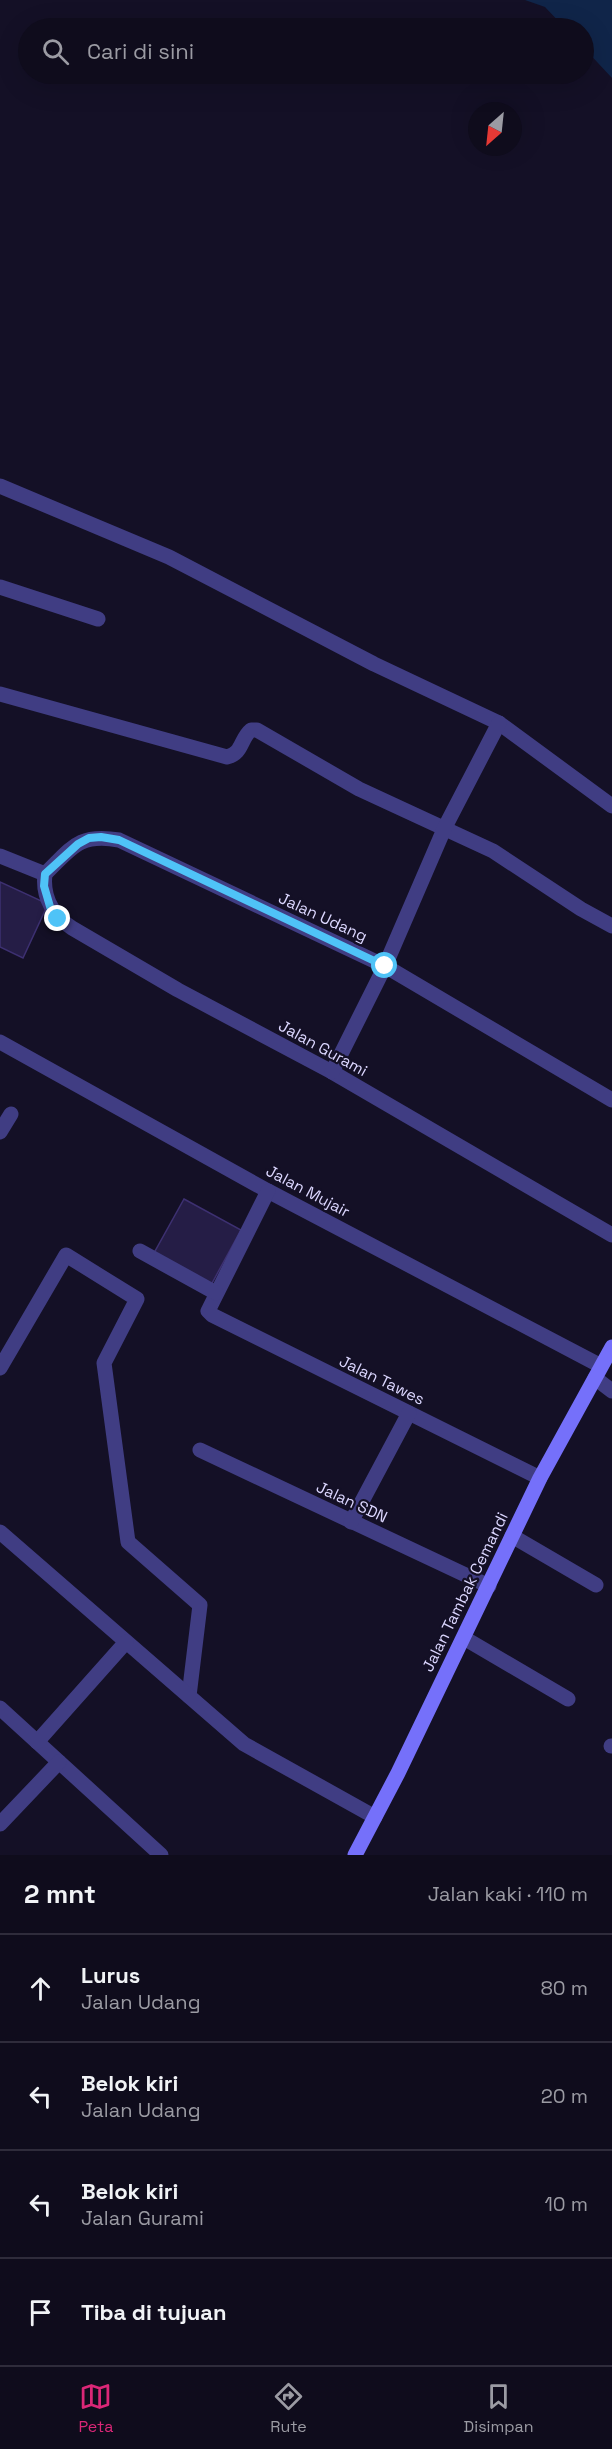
<!DOCTYPE html>
<html lang="id">
<meta charset="utf-8">
<style>
body{margin:0;font-family:"Space Grotesk",sans-serif;background:#1d1a29;color:#f1f3f6}
.compass{position:absolute;left:468px;top:102px;width:54px;height:54px;border-radius:50%;background:#0f0c1c;box-shadow:0 6px 24px #0002;rotate:207deg}
.stop{position:absolute;width:18px;height:18px;margin:-14px;border:4px solid #4fc3f7;border-radius:50%;background:#fff}
.stop.end{background:#4fc3f7;border-color:#fff;box-shadow:0 2px 6px #0008}
.list{margin:0;padding:0;list-style:none}
h2{display:flex;justify-content:space-between;align-items:center;height:78px;margin:0;padding:0 24px;font-size:26px}
h2 small{font-size:20px;font-weight:400;color:#9b9ba3}
.list li{display:grid;grid-template-columns:39px 1fr auto;gap:18px;align-items:center;box-sizing:border-box;height:108px;padding:0 24px;border-top:2px solid #2f2c3b}
.list b{display:block;font-size:22px;white-space:nowrap}
.list p{margin:0;font-size:20px;white-space:nowrap;color:#9b9ba3}
.list em{font-size:20px;font-style:normal;color:#9b9ba3}
.icon{flex:none;width:33px;height:33px;fill:none;stroke:currentColor;stroke-width:2;stroke-linecap:round;stroke-linejoin:round}
.map{position:relative;flex:none;width:612px;height:1855px;overflow:hidden}
.search{position:absolute;background:#0f0c1c;box-shadow:0 6px 24px #0002;left:18px;right:18px;top:18px;height:66px;display:flex;align-items:center;gap:15px;box-sizing:border-box;padding:0 21px;border-radius:33px;color:#9b9ba3;font-size:22px}
.sheet{height:510px;background:#0f0c1c}
nav{display:flex;justify-content:space-around;align-items:center;box-sizing:border-box;height:84px;border-top:2px solid #2f2c3b;background:#0f0c1c;font-size:16px;color:#9b9ba3}
nav a{display:grid;justify-items:center;gap:3px}
nav .on{color:#db2777}
.map>svg:first-child{display:block}
.water{fill:#102549}
.building{fill:#251d46;stroke:#3d3071;stroke-width:1.5}
.lines{fill:none;stroke-linecap:round;stroke-linejoin:round}
.street{stroke:#403d83;stroke-width:15}
.secondary{stroke:#7570fa;stroke-width:15}
.route{stroke:#4fc3f7;stroke-width:8}
.labels{text-anchor:middle;dominant-baseline:central;stroke-width:4.5;stroke-linejoin:round;paint-order:stroke}
.street-label{font-size:16px;fill:#dbd6fe;stroke:#141026}
</style>
<div class="map">
<svg width="612" height="1855" viewBox="0 0 612 1855">
<rect width="100%" height="100%" fill="#141026"/>
<path class="water" d="M 525,0 L 612,0 L 612,78 L 584,48 L 584,28 L 565,28 L 545,7 Z"/>
<g class="building">
<path d="M 0,882 L 48,904 L 23,958 L 0,947 Z"/>
<path d="M 184,1199 L 241,1230 L 211,1285 L 154,1253 Z"/>
</g>
<g class="lines">
<g class="street">
<path d="M 0,486 L 169,557 L 374,664 L 499,723 L 612,806"/>
<path d="M 0,587 L 98,619"/>
<path d="M 0,694 L 227,757 C 243,753 240,739 251,730 L 257,730 L 359,789 L 493,851 L 581,909 L 612,926"/>
<path d="M 0,856 L 45,874"/>
<path d="M 45,874 C 42,898 54,916 72,928 L 178,990 L 332,1072 L 612,1235"/>
<path d="M 45,874 C 72,848 78,833 119,840 L 385,966 L 612,1100"/>
<path d="M 0,1042 L 268,1191 L 601,1366"/>
<path d="M 332,1072 L 385,966 L 445,827 L 499,723"/>
<path d="M 0,1132 L 11,1114"/>
<path d="M 268,1191 L 208,1311 L 212,1315 L 540,1478"/>
<path d="M 140,1251 L 216,1293"/>
<path d="M 0,1368 L 66,1255 L 137,1299 L 104,1363 L 128,1542 L 200,1605 L 189,1696"/>
<path d="M 595,1378 L 612,1391"/>
<path d="M 200,1450 L 489,1586"/>
<path d="M 351,1522 L 409,1413"/>
<path d="M 0,1532 L 244,1744 L 375,1817"/>
<path d="M 512,1536 L 596,1585"/>
<path d="M 464,1638 L 568,1699"/>
<path d="M 0,1708 L 161,1855"/>
<path d="M 37,1742 L 126,1642"/>
<path d="M 611,1746 L 612,1746"/>
<path d="M 0,1824 L 59,1762"/>
</g>
<path class="secondary" d="M 355,1855 L 398,1773 L 540,1478 L 612,1347"/>
</g>
<g class="lines">
<path class="route" d="M 58,919 L 51,910 L 44,886 L 45,874 L 78,844 L 89,838 L 101,837 L 119,840 L 385,966"/>
</g>
<g class="labels">
<g class="street-label">
<text transform="translate(323 917) rotate(25)">Jalan Udang</text>
<text transform="translate(323 1048) rotate(29)">Jalan Gurami</text>
<text transform="translate(308 1191) rotate(28)">Jalan Mujair</text>
<text transform="translate(382 1380) rotate(26)">Jalan Tawes</text>
<text transform="translate(352 1502) rotate(25)">Jalan SDN</text>
<text transform="translate(465 1592) rotate(-64)">Jalan Tambak Cemandi</text>
</g>
</g>
</svg>
<svg class="compass" viewBox="-18 -18 36 36"><path d="M0-13l5 13h-10z" fill="#e53935"/><path d="M0 13l5-13h-10z" fill="#9b9ba3"/></svg>
<div class="stop" style="left:385px;top:966px"></div>
<div class="stop end" style="left:58px;top:919px"></div>
<div class="search"><svg class="icon" aria-label="search" viewBox="0 0 24 24"><circle cx="10" cy="10" r="6"/><path d="M15 15l6 6"/></svg>Cari di sini</div>
</div>
<section class="sheet">
<h2>2 mnt<small>Jalan kaki · 110 m</small></h2>
<ul class="list">
<li><svg class="icon" aria-label="ahead" viewBox="0 0 24 24"><path d="M12 20V5M6 11l6-6 6 6"/></svg><div><b>Lurus</b><p>Jalan Udang</p></div><em>80 m</em></li>
<li><svg class="icon" aria-label="left" viewBox="0 0 24 24"><path d="M17 20v-9H6M10 6l-5 5 5 5"/></svg><div><b>Belok kiri</b><p>Jalan Udang</p></div><em>20 m</em></li>
<li><svg class="icon" aria-label="left" viewBox="0 0 24 24"><path d="M17 20v-9H6M10 6l-5 5 5 5"/></svg><div><b>Belok kiri</b><p>Jalan Gurami</p></div><em>10 m</em></li>
<li><svg class="icon" aria-label="arrive" viewBox="0 0 24 24"><path d="M6 21V4h12l-3 4 3 4H6"/></svg><div><b>Tiba di tujuan</b></div></li>
</ul>
</section>
<nav>
<a class="on"><svg class="icon" aria-label="map" viewBox="0 0 24 24"><path d="M3 6l6-2 6 2 6-2v14l-6 2-6-2-6 2zM9 4v14M15 6v14"/></svg>Peta</a>
<a><svg class="icon" aria-label="directions" viewBox="0 0 24 24"><path d="M12 3l9 9-9 9-9-9zM9 14v-3h6M13 9l2 2-2 2"/></svg>Rute</a>
<a><svg class="icon" aria-label="saved" viewBox="0 0 24 24"><path d="M7 4h10v16l-5-4-5 4z"/></svg>Disimpan</a>
</nav>
